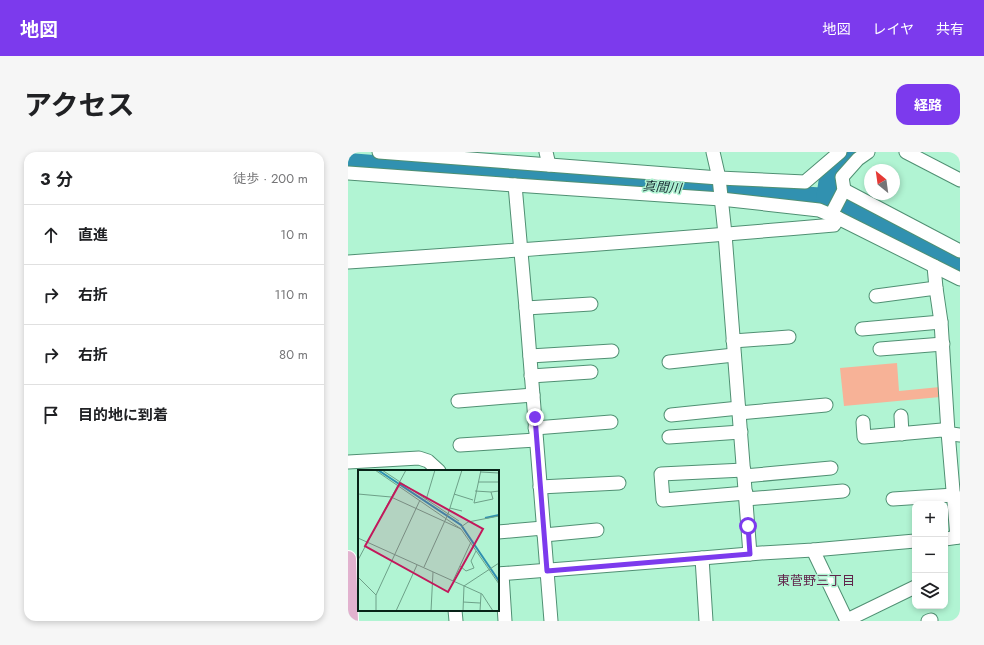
<!DOCTYPE html>
<html lang="ja">
<meta charset="utf-8">
<style>
body{margin:0;font-family:Jost,"Noto Sans JP",sans-serif;background:#f6f6f6;color:#202124}
.controls{position:absolute;right:12px;bottom:12px;display:grid;overflow:hidden;border-radius:8px;box-shadow:0 2px 6px #0003}
.controls button{width:36px;height:36px;display:grid;place-items:center;padding:0;border:0;border-bottom:1px solid #e0e0e0;background:#fff;color:#202124;font:20px sans-serif}
.compass{position:absolute;left:516px;top:12px;width:36px;height:36px;border-radius:50%;background:#fff;box-shadow:0 2px 6px #0003;rotate:331deg}
.stop{position:absolute;width:12px;height:12px;margin:-9px;border:3px solid #7c3aed;border-radius:50%;background:#fff}
.stop.end{background:#7c3aed;border-color:#fff;box-shadow:0 1px 4px #0008}
.list{margin:0;padding:0;list-style:none}
h2{display:flex;justify-content:space-between;align-items:center;height:52px;margin:0;padding:0 16px;font-size:17px}
h2 small{font-size:13px;font-weight:400;color:#757577}
.list li{display:grid;grid-template-columns:26px 1fr auto;gap:12px;align-items:center;box-sizing:border-box;height:60px;padding:0 16px;border-top:1px solid #e0e0e0}
.list b{display:block;font-size:15px;white-space:nowrap}
.list em{font-size:13px;font-style:normal;color:#757577}
.icon{flex:none;width:22px;height:22px;fill:none;stroke:currentColor;stroke-width:2;stroke-linecap:round;stroke-linejoin:round}
.map{position:relative;flex:none;width:612px;height:469px;overflow:hidden;border-radius:12px}
header{display:flex;align-items:center;gap:24px;box-sizing:border-box;height:56px;padding:0 20px;background:#7c3aed;color:#fff}
header strong{font-size:19px}
nav{display:flex;gap:22px;margin-inline-start:auto;font-size:14px}
.intro{display:flex;align-items:center;justify-content:space-between;box-sizing:border-box;height:96px;padding:0 24px}
h1{margin:0;font-size:28px}
.button{padding:10px 18px;border-radius:12px;background:#7c3aed;color:#fff;font-size:14px;font-weight:700}
main{display:flex;gap:24px;padding:0 24px}
aside{flex:1;background:#fff;border-radius:12px;box-shadow:0 2px 6px #0003}
.map>svg:first-child{display:block}
.green{fill:#f7b297}
.lines{fill:none;stroke-linecap:round;stroke-linejoin:round}
.river{stroke:#3191b0;stroke-width:22}
.minor-casing{stroke:#509073;stroke-width:15}
.major-casing{stroke:#fff;stroke-width:18}
.minor{stroke:#fff;stroke-width:13}
.major{stroke:#e2b2cf;stroke-width:16}
.route{stroke:#7c3aed;stroke-width:5}
.labels{text-anchor:middle;dominant-baseline:central;stroke-width:3;stroke-linejoin:round;paint-order:stroke}
.water-label{font-size:13px;font-style:italic;fill:#182d34;stroke:#b1f4d3}
.neighbourhood-label{font-size:13px;fill:#60254c;stroke:#b1f4d3}
.inset-river{fill:none;stroke:#3191b0;stroke-width:2}
.inset-road{fill:none;stroke:#6da088;stroke-width:1}
.view{fill:#c2185b;fill-opacity:0.15;stroke:#c2185b;stroke-width:2}
.inset-edge{fill:none;stroke:#082318;stroke-width:2}
</style>
<header>
<strong>地図</strong>
<nav><a>地図</a><a>レイヤ</a><a>共有</a></nav>
</header>
<div class="intro"><h1>アクセス</h1><a class="button">経路</a></div>
<main>
<aside>
<h2>3 分<small>徒歩 · 200 m</small></h2>
<ul class="list">
<li><svg class="icon" aria-label="ahead" viewBox="0 0 24 24"><path d="M12 20V5M6 11l6-6 6 6"/></svg><div><b>直進</b></div><em>10 m</em></li>
<li><svg class="icon" aria-label="right" viewBox="0 0 24 24"><path d="M7 20v-9h11M14 6l5 5-5 5"/></svg><div><b>右折</b></div><em>110 m</em></li>
<li><svg class="icon" aria-label="right" viewBox="0 0 24 24"><path d="M7 20v-9h11M14 6l5 5-5 5"/></svg><div><b>右折</b></div><em>80 m</em></li>
<li><svg class="icon" aria-label="arrive" viewBox="0 0 24 24"><path d="M6 21V4h12l-3 4 3 4H6"/></svg><div><b>目的地に到着</b></div></li>
</ul>
</aside>
<div class="map">
<svg width="612" height="469" viewBox="0 0 612 469">
<rect width="100%" height="100%" fill="#b1f4d3"/>
<path class="green" d="M 549,211 L 551,239 L 592,235 L 592,245 L 496,254 L 492,216 Z"/>
<g class="lines">
<g class="river">
<path d="M 0,12 L 175,26 L 479,47 L 507,60 L 612,114"/>
<path d="M 479,47 L 482,26 L 511,0"/>
</g>
<defs>
<g id="minor">
<path d="M 31,0 L 371,26 L 457,30 L 492,0"/>
<path d="M 198,0 L 201,13"/>
<path d="M 365,0 L 371,26 L 377,82 L 402,402"/>
<path d="M 558,0 L 612,28"/>
<path d="M 0,21 L 167,33 L 373,47 L 471,58 L 490,66"/>
<path d="M 167,33 L 178,156 L 203,469"/>
<path d="M 496,38 L 612,99"/>
<path d="M 483,63 L 496,38 L 494,25 L 510,7 L 520,0"/>
<path d="M 0,110 C 162,99 324,87 486,73 L 490,66 L 612,127"/>
<path d="M 586,114 L 588,136 L 593,170 L 600,280 L 609,385"/>
<path d="M 528,144 L 588,136"/>
<path d="M 178,156 L 243,152"/>
<path d="M 514,177 L 593,170"/>
<path d="M 385,189 L 441,185"/>
<path d="M 532,197 L 595,192"/>
<path d="M 182,204 L 264,199"/>
<path d="M 321,210 L 386,203"/>
<path d="M 183,224 L 243,220"/>
<path d="M 110,249 L 185,243"/>
<path d="M 391,261 L 478,253"/>
<path d="M 323,263 L 391,256"/>
<path d="M 553,264 L 554,282"/>
<path d="M 515,270 L 516,285 L 594,278 L 604,282 L 612,283"/>
<path d="M 187,276 L 263,270"/>
<path d="M 321,285 L 393,280"/>
<path d="M 112,293 L 188,288"/>
<path d="M 0,310 L 71,306 L 80,309 L 91,319"/>
<path d="M 396,318 L 313,322 L 315,348 L 398,341"/>
<path d="M 396,324 L 483,316"/>
<path d="M 192,335 L 271,331"/>
<path d="M 398,347 L 495,339"/>
<path d="M 545,347 L 606,343"/>
<path d="M 150,380 L 195,376"/>
<path d="M 196,383 L 249,378"/>
<path d="M 597,387 L 612,385"/>
<path d="M 465,398 L 499,469"/>
<path d="M 354,406 L 358,469"/>
<path d="M 150,422 L 354,406 L 413,401 L 465,398 L 567,389"/>
<path d="M 154,422 L 157,469"/>
<path d="M 107,458 L 108,469"/>
<path d="M 499,468 L 567,435"/>
<path d="M 580,469 L 583,468"/>
</g>
<path id="major" d="M 0,407 L 2,469"/>
</defs>
<use href="#minor" class="minor-casing"/>
<use href="#major" class="major-casing"/>
<use href="#minor" class="minor"/>
<use href="#major" class="major"/>
</g>
<g class="lines">
<path class="route" d="M 187,265 L 199,419 L 402,402 L 400,374"/>
</g>
<g class="labels">
<g class="water-label">
<text transform="translate(314 35) rotate(4)">真間川</text>
</g>
<g class="neighbourhood-label">
<text x="468" y="428">東菅野三丁目</text>
</g>
</g>
<g transform="translate(10 318)">
<rect width="141" height="141" fill="#b1f4d3"/>
<path class="inset-river" d="M 20,0 L 103,55 L 141,111M 127,48 L 141,45"/>
<path class="inset-road" d="M 17,0 L 103,59M 24,0 L 101,51M 123,0 L 116,33 L 135,29 L 133,22 L 141,21M 123,2 L 141,3M 120,12 L 141,12M 117,21 L 133,22M 0,24 L 33,27 L 103,59 L 141,114M 96,24 L 115,30M 68,30 L 77,0M 92,38 L 104,41M 103,57 L 110,52 L 141,46M 0,68 L 124,124 L 135,141M 0,90 L 48,0M 102,96 L 108,101 L 116,98 L 113,91 L 118,81M 66,97 L 90,44 L 104,0M 0,107 L 18,125M 95,111 L 113,72M 105,132 L 122,133M 18,141 L 18,125 L 62,30M 38,141 L 59,95M 73,141 L 75,102M 105,141 L 106,116 L 141,93M 122,141 L 123,124"/>
<path class="view" d="M 42,13 L 125,59 L 90,122 L 7,76 Z"/>
<rect width="141" height="141" class="inset-edge"/>
</g>
</svg>
<div class="controls">
<button>+</button>
<button>−</button>
<button><svg class="icon" aria-label="layers" viewBox="0 0 24 24"><path d="M12 4l9 5-9 5-9-5zM3 14l9 5 9-5"/></svg></button>
</div>
<svg class="compass" viewBox="-18 -18 36 36"><path d="M0-13l5 13h-10z" fill="#e53935"/><path d="M0 13l5-13h-10z" fill="#757577"/></svg>
<div class="stop" style="left:400px;top:374px"></div>
<div class="stop end" style="left:187px;top:265px"></div>
</div>
</main>
